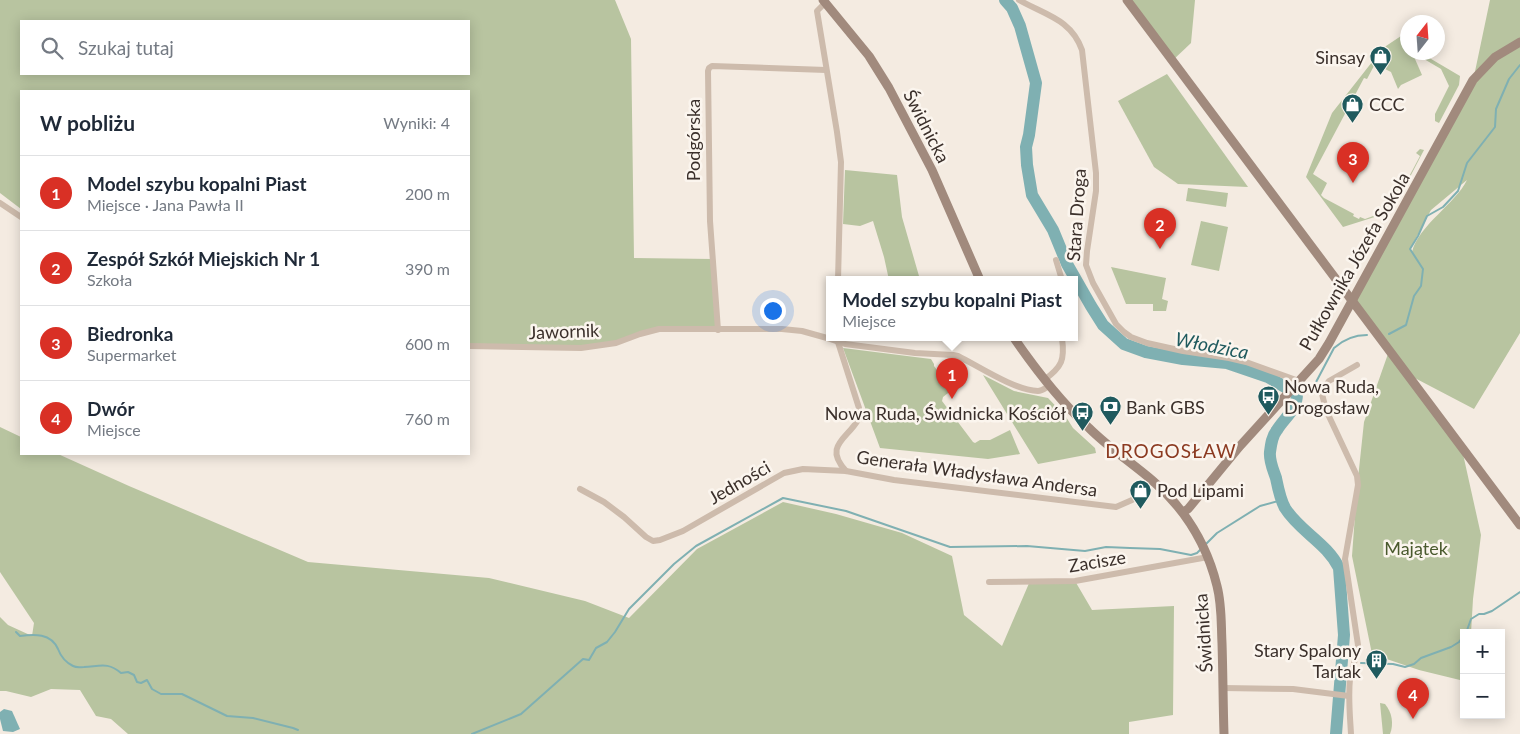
<!DOCTYPE html>
<html lang="pl">
<meta charset="utf-8">
<style>
body{margin:0;font-family:Lato,sans-serif;background:#f6f6f7;color:#1f2937}
.controls{position:absolute;right:15px;bottom:15px;display:grid;overflow:hidden;border-radius:0px;box-shadow:0 2px 12px #0003}
.controls button{width:45px;height:45px;display:grid;place-items:center;padding:0;border:0;border-bottom:1px solid #e0e1e3;background:#fff;color:#1f2937;font:25px sans-serif}
.compass{position:absolute;left:1400px;top:15px;width:45px;height:45px;border-radius:50%;background:#fff;box-shadow:0 2px 12px #0003;rotate:17deg}
.you{position:absolute;left:772px;top:310px;width:18px;height:18px;margin:-12px;border:4px solid #fff;border-radius:50%;background:#1a73e8;box-shadow:0 0 0 8px #1a73e833}
.badge{display:grid;place-items:center;width:32px;height:32px;border-radius:50%;background:#d93025;color:#fff;font-size:16px;font-weight:700}
.pin{position:absolute;translate:-50% -41px;filter:drop-shadow(0 1px 2px #0008)}
.pin::after{content:'';position:absolute;top:26px;width:18px;height:15px;background:inherit;clip-path:polygon(0 0,100% 0,50% 100%)}
.popup{position:absolute;left:826px;top:276px;width:252px;height:65px;box-sizing:border-box;display:grid;place-content:center;border-radius:0px;background:#fff;filter:drop-shadow(0 1px 4px #0005);font-size:16px;white-space:nowrap;color:#747a83}
.popup b{font-size:19px;color:#1f2937}
.popup::after{content:'';position:absolute;left:50%;top:100%;margin-left:-10px;border:10px solid transparent;border-top-color:#fff}
.list{margin:0;padding:0;list-style:none}
h2{display:flex;justify-content:space-between;align-items:center;height:65px;margin:0;padding:0 20px;font-size:21px}
h2 small{font-size:16px;font-weight:400;color:#747a83}
.list li{display:grid;grid-template-columns:32px 1fr auto;gap:15px;align-items:center;box-sizing:border-box;height:75px;padding:0 20px;border-top:1px solid #e0e1e3}
.list b{display:block;font-size:19px;white-space:nowrap}
.list p{margin:0;font-size:16px;white-space:nowrap;color:#747a83}
.list em{font-size:16px;font-style:normal;color:#747a83}
.icon{flex:none;width:28px;height:28px;fill:none;stroke:currentColor;stroke-width:2;stroke-linecap:round;stroke-linejoin:round}
.map{position:relative;flex:none;width:1520px;height:734px;overflow:hidden}
.search{position:absolute;background:#fff;box-shadow:0 2px 12px #0003;left:20px;top:20px;width:450px;height:55px;display:flex;align-items:center;gap:12px;box-sizing:border-box;padding:0 18px;border-radius:0px;color:#747a83;font-size:19px}
.panel{position:absolute;background:#fff;box-shadow:0 2px 12px #0003;left:20px;top:90px;width:450px;height:365px;border-radius:0px}
.map>svg:first-child{display:block}
.green{fill:#b8c4a0;fill-rule:evenodd}
.water{fill:#7fb0b2}
.lines{fill:none;stroke-linecap:round;stroke-linejoin:round}
.stream{stroke:#7fb0b2;stroke-width:2}
.river{stroke:#7fb0b2;stroke-width:12}
.street{stroke:#cdbbac;stroke-width:6}
.secondary{stroke:#a18a7d;stroke-width:9}
.labels{text-anchor:middle;dominant-baseline:central;stroke-width:5;stroke-linejoin:round;paint-order:stroke}
.poi-label{font-size:18px;fill:#3b302b;stroke:#fbf5ee;text-anchor:start}
.street-label{font-size:18px;fill:#3b302b;stroke:#fbf5ee}
.park-label{font-size:18px;fill:#4a5a2e;stroke:#fbf5ee}
.water-label{font-size:19px;font-style:italic;fill:#1f5a5e;stroke:#fbf5ee}
.neighbourhood-label{font-size:19px;letter-spacing:1px;fill:#8c3b22;stroke:#fbf5ee}
</style>
<div class="map">
<svg width="1520" height="734" viewBox="0 0 1520 734">
<rect width="100%" height="100%" fill="#f4ebe1"/>
<g class="green">
<path d="M 0,0 L 615,0 L 631,39 L 634,258 L 713,259 L 718,330 L 659,329 L 602,346 L 469,346 L 469,91 L 21,91 L 21,209 L 0,193 ZM 21,21 L 469,21 L 469,74 L 21,74 Z"/>
<path d="M 1127,0 L 1195,0 L 1191,43 L 1172,61 Z"/>
<path d="M 1490,0 L 1520,0 L 1520,333 L 1474,409 L 1409,375 L 1461,445 L 1481,535 L 1473,599 L 1471,633 L 1464,633 L 1464,681 L 1419,670 L 1372,654 L 1352,556 L 1357,488 L 1364,422 L 1389,351 L 1352,301 L 1473,81 ZM 1467,180 C 1456,203 1418,226 1412,252 L 1410,249 L 1431,210 Z"/>
<path d="M 1401,36 L 1407,42 L 1408,52 L 1421,53 L 1460,76 L 1459,85 L 1439,123 L 1435,121 L 1435,114 L 1449,86 L 1441,69 L 1424,59 L 1421,56 L 1415,59 L 1422,75 L 1401,85 L 1398,89 L 1391,72 L 1375,64 L 1367,79 L 1364,78 L 1313,174 L 1327,183 L 1321,195 L 1324,198 L 1354,214 L 1353,216 L 1359,219 L 1360,217 L 1365,219 L 1376,215 L 1392,188 L 1399,186 L 1403,188 L 1420,156 L 1416,153 L 1420,149 L 1424,150 L 1400,196 L 1381,215 L 1343,227 L 1306,177 L 1332,113 L 1383,48 Z"/>
<path d="M 1167,74 L 1248,187 L 1178,184 L 1154,167 L 1118,101 Z"/>
<path d="M 845,170 L 897,175 L 902,217 L 919,276 L 902,280 L 889,280 L 884,257 L 873,221 L 860,226 L 843,224 Z"/>
<path d="M 1188,188 L 1228,193 L 1226,207 L 1186,201 Z"/>
<path d="M 1201,221 L 1228,227 L 1219,271 L 1191,265 Z"/>
<path d="M 1111,267 L 1166,278 L 1162,299 L 1168,301 L 1166,311 L 1153,311 L 1153,304 L 1126,304 Z"/>
<path d="M 843,348 L 931,359 L 934,364 L 934,366 L 952,390 L 943,397 L 942,401 L 973,442 L 975,443 L 980,440 L 990,440 L 1010,430 L 1020,454 L 988,459 L 880,448 Z"/>
<path d="M 983,375 L 1014,391 L 1048,398 L 1066,417 L 1073,428 L 1095,448 L 1096,453 L 1038,464 Z"/>
<path d="M 0,427 L 21,437 L 21,454 L 58,454 L 129,486 L 308,562 L 489,578 L 585,601 L 629,618 L 697,549 L 783,502 L 836,514 L 902,533 L 952,556 L 964,615 L 1002,646 L 1030,581 L 1075,581 L 1092,610 L 1174,606 L 1173,715 L 1129,722 L 1129,734 L 128,734 L 111,719 L 96,716 L 80,690 L 51,689 L 31,697 L 6,691 L 0,691 L 0,617 L 8,625 L 32,636 L 34,623 L 0,572 Z"/>
<path d="M 1380,703 L 1385,704 C 1392,712 1394,724 1390,734 L 1383,734 Z"/>
</g>
<path class="water" d="M 4,709 L 12,711 L 20,729 L 13,732 L 3,731 L 0,719 L 0,712 Z"/>
<g class="lines">
<g class="stream">
<path d="M 1389,334 L 1406,325 L 1414,296 L 1421,286 L 1423,269 L 1410,249 L 1418,236 L 1427,216 L 1443,207 L 1458,191 L 1467,163 L 1495,127 L 1496,109 L 1509,79 L 1520,65"/>
<path d="M 1297,394 L 1311,388 L 1315,384 L 1334,348 C 1344,339 1354,335 1367,335"/>
<path d="M 1206,544 L 1217,533 L 1260,506 L 1282,500"/>
<path d="M 16,632 L 20,636 C 34,634 51,633 58,649 C 61,657 65,662 73,666 C 77,668 80,667 84,667 C 101,666 108,662 121,673 L 128,672 L 134,675 L 137,682 L 141,683 L 147,680 L 152,689 L 161,694 L 182,694 L 227,716 L 253,718 L 293,728 L 298,730"/>
<path d="M 1466,633 L 1471,619 L 1479,614 L 1484,614 L 1492,611 L 1520,592"/>
<path d="M 1343,654 L 1351,656"/>
<path d="M 1361,663 L 1393,664 L 1405,667 L 1414,664 L 1421,658 L 1451,647 L 1459,642 L 1464,636"/>
<path d="M 472,734 L 521,714 L 583,659 L 589,660 L 596,648 L 607,642 L 615,632 L 629,609 L 674,564 L 696,546 L 783,498 L 846,511 L 950,547 L 1027,546 L 1085,551 L 1106,547 L 1130,548 L 1160,549 L 1191,555 L 1197,553 L 1201,549"/>
</g>
<path class="river" d="M 1005,0 L 1012,8 L 1020,26 L 1036,83 L 1029,135 L 1026,147 L 1027,165 L 1032,195 L 1053,230 L 1067,264 L 1091,306 L 1103,325 L 1124,344 L 1146,352 L 1183,359 L 1227,363 L 1268,377 L 1297,394 C 1297,410 1285,417 1277,430 C 1272,436 1271,444 1270,452 C 1269,461 1273,469 1276,478 C 1278,488 1280,499 1285,508 C 1299,531 1327,543 1339,568 L 1344,635 L 1336,734"/>
<g class="street">
<path d="M 1019,0 C 1045,15 1071,19 1082,50 L 1096,173 L 1096,191 L 1087,251 L 1086,265 L 1093,283 L 1116,324 L 1124,332 L 1131,337 L 1147,343 L 1183,351 L 1229,358 L 1246,362 L 1299,381"/>
<path d="M 825,3 L 817,11 L 837,132 L 841,162 L 838,280"/>
<path d="M 0,203 L 21,217"/>
<path d="M 1056,260 L 1062,280"/>
<path d="M 718,330 L 710,221 L 708,71 L 709,68 L 712,66 L 826,70"/>
<path d="M 837,339 L 859,408 C 859,412 859,417 858,420 C 847,439 823,446 846,471"/>
<path d="M 469,346 L 581,348 L 616,343 L 640,334 L 659,329 L 782,329 L 802,331 L 827,338 L 845,344 L 915,353 L 953,355 L 958,356 C 980,367 1014,390 1038,391 C 1043,391 1045,388 1049,386"/>
<path d="M 1044,380 C 1062,367 1065,360 1062,338"/>
<path d="M 580,489 L 604,502 L 624,517 L 646,537 L 653,541 L 660,540 L 683,531 L 784,473 L 803,469 L 846,471 L 894,480 L 1116,507 L 1132,500 L 1153,480"/>
<path d="M 989,582 L 1075,581 L 1208,557"/>
<path d="M 1223,688 L 1293,689 L 1349,696"/>
<path d="M 1351,734 C 1350,716 1348,697 1350,679 C 1352,667 1357,657 1358,645 L 1345,559 L 1358,485 L 1357,476 L 1326,410 L 1322,394 L 1323,389 L 1329,381 L 1357,365"/>
</g>
<g class="secondary">
<path d="M 823,0 L 869,56 L 889,88 L 932,170 L 980,280"/>
<path d="M 1127,0 L 1520,525"/>
<path d="M 1014,338 C 1036,370 1060,401 1089,428 C 1109,448 1132,463 1153,481 C 1185,509 1207,545 1217,586 C 1222,605 1221,624 1222,643 C 1223,673 1223,704 1224,734"/>
<path d="M 1183,512 L 1188,509 L 1240,446 L 1319,359 L 1329,343 L 1473,80 L 1495,57 L 1520,42"/>
</g>
</g>
<defs>
<symbol id="shop-pin" viewBox="-11 -11 22 30"><path d="M0 17L-7.5 6A9.5 9.5 0 1 1 7.5 6Z" fill="#1f5a5e" stroke="#fbf5ee"/><path d="M-5-2.5h2.3a2.7 3.5 0 0 1 5.4 0H5L5.5 6h-11ZM-1.5-2.5h3a1.5 2.3 0 0 0-3 0Z" fill="#fff"/></symbol>
<symbol id="bus-pin" viewBox="-11 -11 22 30"><path d="M0 17L-7.5 6A9.5 9.5 0 1 1 7.5 6Z" fill="#1f5a5e" stroke="#fbf5ee"/><path d="M-5-6H5V4H4V6H2V4H-2V6H-4V4H-5ZM-3.5-4V0h7V-4ZM-3.5 1.2v1.5H-2V1.2ZM2 1.2v1.5H3.5V1.2Z" fill="#fff"/></symbol>
<symbol id="bank-pin" viewBox="-11 -11 22 30"><path d="M0 17L-7.5 6A9.5 9.5 0 1 1 7.5 6Z" fill="#1f5a5e" stroke="#fbf5ee"/><path d="M-6-4H6V4H-6ZM0-2.3a2.3 2.3 0 1 0 0 4.6a2.3 2.3 0 1 0 0-4.6Z" fill="#fff"/></symbol>
<symbol id="building-pin" viewBox="-11 -11 22 30"><path d="M0 17L-7.5 6A9.5 9.5 0 1 1 7.5 6Z" fill="#1f5a5e" stroke="#fbf5ee"/><path d="M-4-6H4V6H1V3H-1V6H-4ZM-2.5-4.3h1.7v1.8h-1.7ZM.8-4.3h1.7v1.8H.8ZM-2.5-1h1.7V.8h-1.7ZM.8-1h1.7V.8H.8Z" fill="#fff"/></symbol>
</defs>
<g fill-rule="evenodd">
<use href="#shop-pin" x="1368" y="44" width="25" height="34"/>
<use href="#shop-pin" x="1340" y="92" width="25" height="34"/>
<use href="#bus-pin" x="1256" y="384" width="25" height="34"/>
<use href="#bank-pin" x="1098" y="394" width="25" height="34"/>
<use href="#bus-pin" x="1070" y="400" width="25" height="34"/>
<use href="#shop-pin" x="1128" y="478" width="25" height="34"/>
<use href="#building-pin" x="1364" y="648" width="25" height="34"/>
</g>
<g class="labels">
<g class="poi-label">
<text x="1365" y="57" text-anchor="end">Sinsay</text>
<text x="1369" y="104">CCC</text>
<text x="1284" y="386">Nowa Ruda,<tspan x="1284" dy="21">Drogosław</tspan></text>
<text x="1126" y="407">Bank GBS</text>
<text x="1066" y="413" text-anchor="end">Nowa Ruda, Świdnicka Kościół</text>
<text x="1157" y="490">Pod Lipami</text>
<text x="1361" y="650" text-anchor="end">Stary Spalony<tspan x="1361" dy="21">Tartak</tspan></text>
</g>
<g class="street-label">
<text transform="translate(927 126) rotate(63)">Świdnicka</text>
<text transform="translate(693 140) rotate(-90)">Podgórska</text>
<text transform="translate(1076 215) rotate(-86)">Stara Droga</text>
<text transform="translate(1354 261) rotate(-60)">Pułkownika Józefa Sokola</text>
<text transform="translate(564 331) rotate(-2)">Jawornik</text>
<text transform="translate(977 473) rotate(8)">Generała Władysława Andersa</text>
<text transform="translate(739 482) rotate(-30)">Jedności</text>
<text transform="translate(1097 561) rotate(-9)">Zacisze</text>
<text transform="translate(1203 633) rotate(-94)">Świdnicka</text>
</g>
<g class="park-label">
<text x="1416" y="548">Majątek</text>
</g>
<g class="water-label">
<text transform="translate(1212 345) rotate(11)">Włodzica</text>
</g>
<g class="neighbourhood-label">
<text x="1171" y="450">DROGOSŁAW</text>
</g>
</g>
</svg>
<div class="controls">
<button>+</button>
<button>−</button>
</div>
<svg class="compass" viewBox="-18 -18 36 36"><path d="M0-13l5 13h-10z" fill="#e53935"/><path d="M0 13l5-13h-10z" fill="#747a83"/></svg>
<div class="you"></div>
<div class="pin badge" style="left:952px;top:399px">1</div>
<div class="popup"><b>Model szybu kopalni Piast</b>Miejsce</div>
<div class="pin badge" style="left:1160px;top:249px">2</div>
<div class="pin badge" style="left:1353px;top:183px">3</div>
<div class="pin badge" style="left:1413px;top:719px">4</div>
<div class="search"><svg class="icon" aria-label="search" viewBox="0 0 24 24"><circle cx="10" cy="10" r="6"/><path d="M15 15l6 6"/></svg>Szukaj tutaj</div>
<section class="panel">
<h2>W pobliżu<small>Wyniki: 4</small></h2>
<ul class="list">
<li><span class="badge">1</span><div><b>Model szybu kopalni Piast</b><p>Miejsce · Jana Pawła II</p></div><em>200 m</em></li>
<li><span class="badge">2</span><div><b>Zespół Szkół Miejskich Nr 1</b><p>Szkoła</p></div><em>390 m</em></li>
<li><span class="badge">3</span><div><b>Biedronka</b><p>Supermarket</p></div><em>600 m</em></li>
<li><span class="badge">4</span><div><b>Dwór</b><p>Miejsce</p></div><em>760 m</em></li>
</ul>
</section>
</div>
